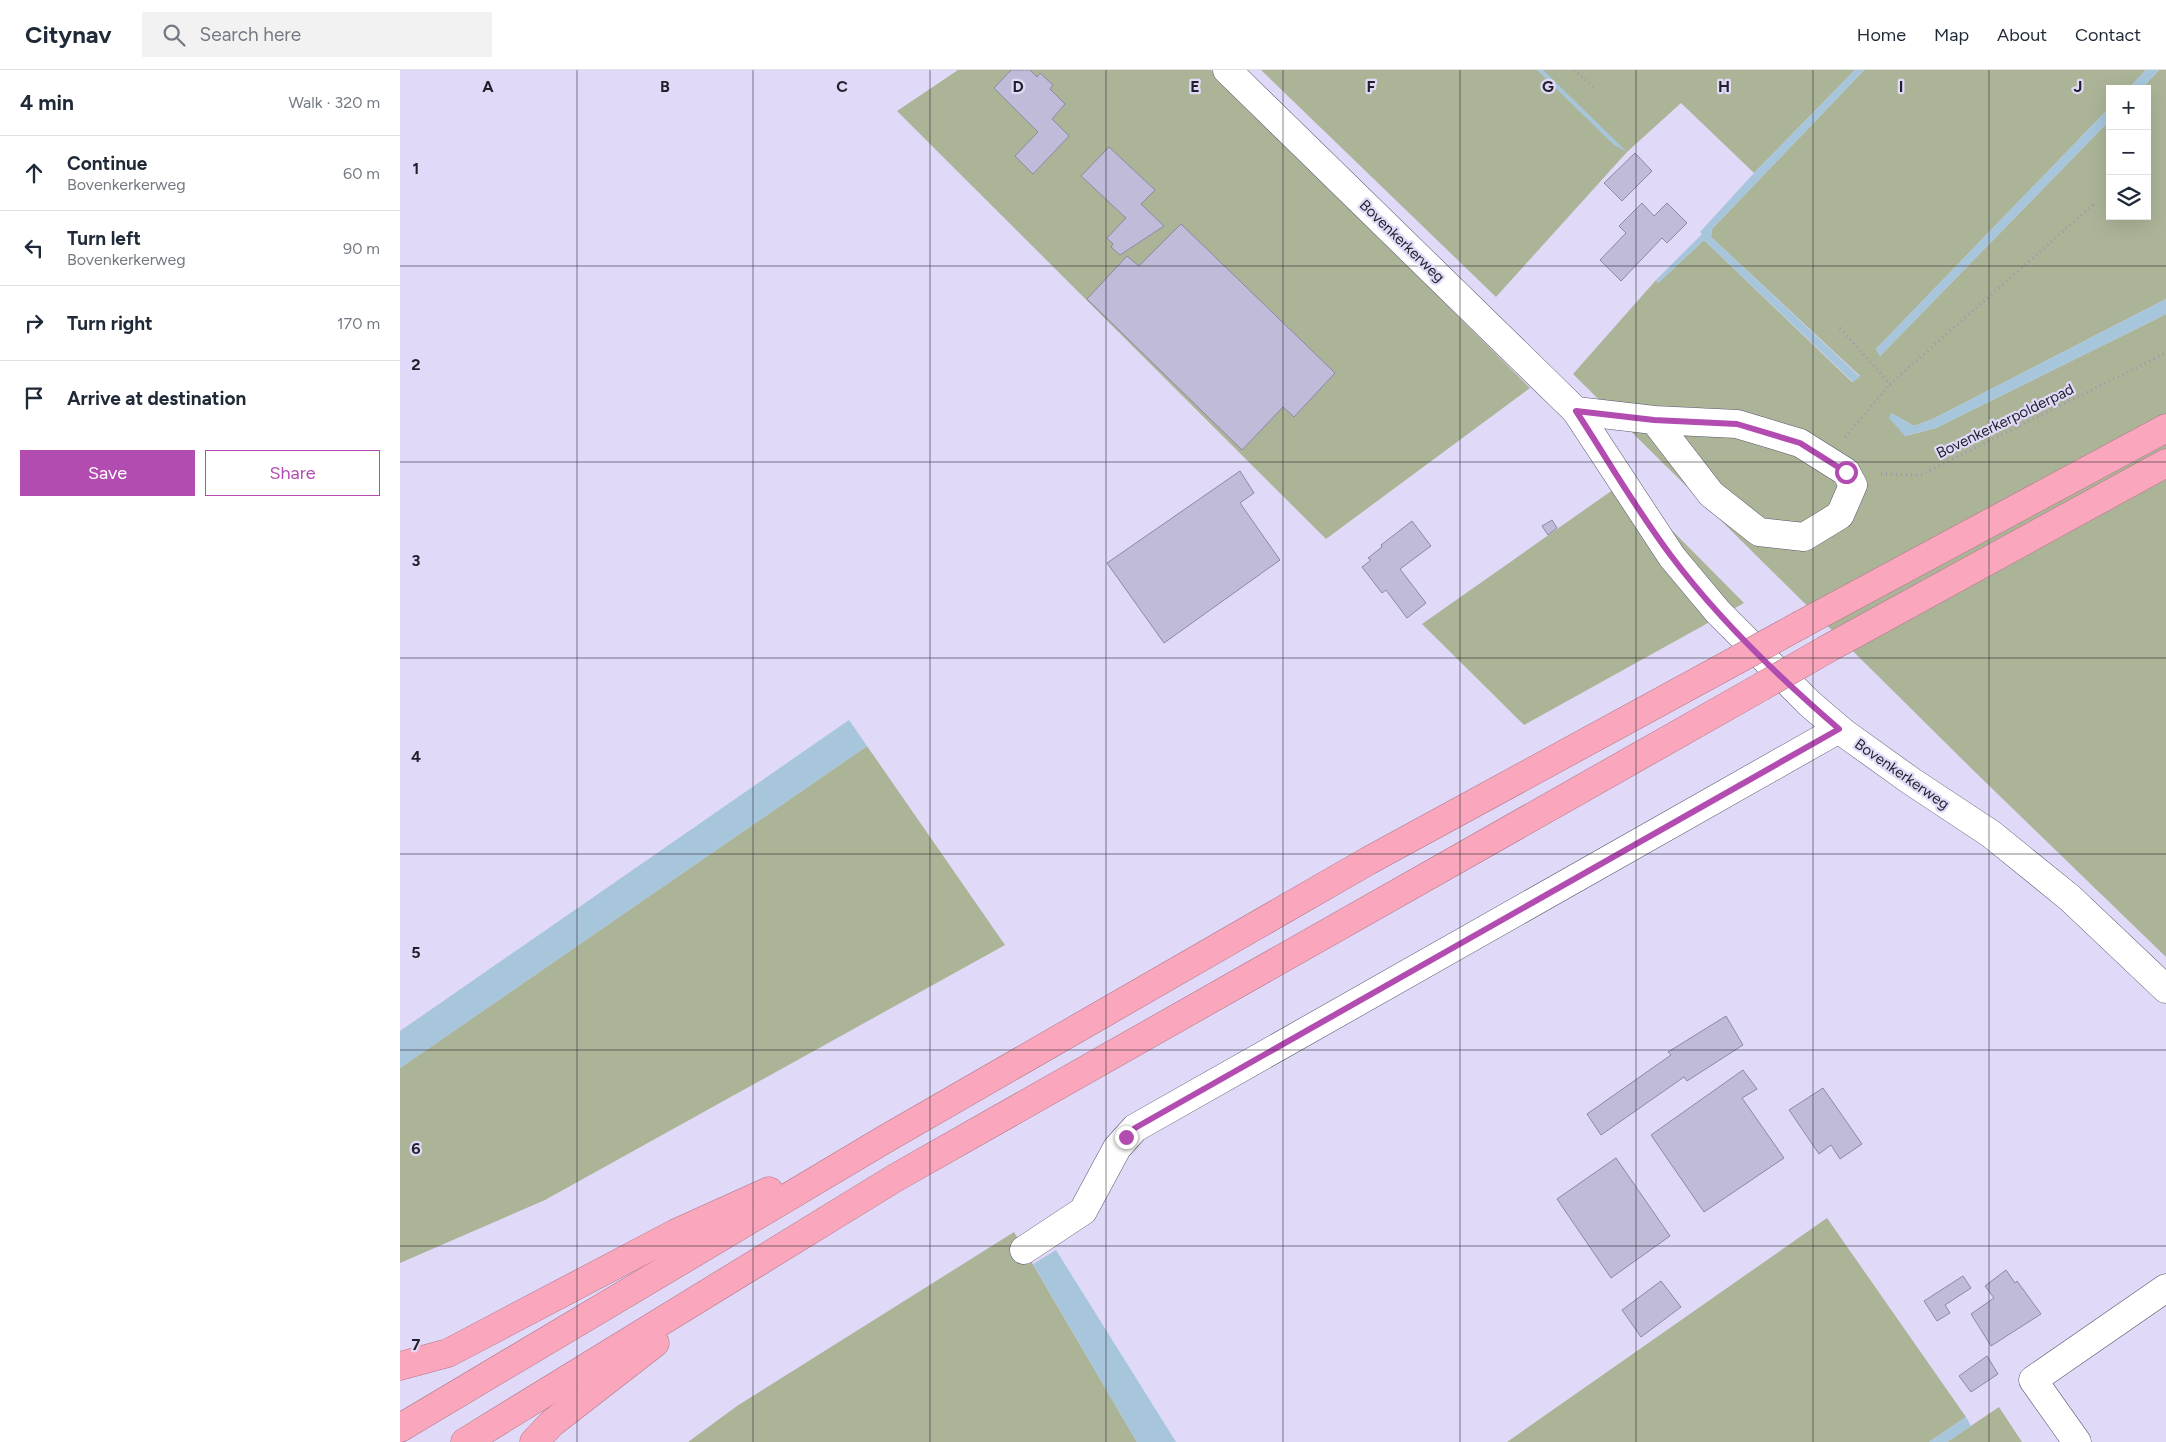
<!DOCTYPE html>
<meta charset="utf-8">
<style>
body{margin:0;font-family:Figtree,sans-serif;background:#f2f2f3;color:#1f2937}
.controls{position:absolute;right:15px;top:15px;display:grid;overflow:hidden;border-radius:0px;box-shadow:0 5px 20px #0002}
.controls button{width:45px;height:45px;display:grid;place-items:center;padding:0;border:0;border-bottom:1px solid #e0e1e3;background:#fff;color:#1f2937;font:25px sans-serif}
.stop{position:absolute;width:15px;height:15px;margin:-11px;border:4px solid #b24cb1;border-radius:50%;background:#fff}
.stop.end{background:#b24cb1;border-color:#fff;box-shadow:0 1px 5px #0008}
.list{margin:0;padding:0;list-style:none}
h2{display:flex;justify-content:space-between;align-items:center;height:65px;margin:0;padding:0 20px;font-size:21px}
h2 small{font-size:16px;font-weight:400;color:#747a83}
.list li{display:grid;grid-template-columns:32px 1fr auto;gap:15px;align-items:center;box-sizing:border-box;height:75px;padding:0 20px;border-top:1px solid #e0e1e3}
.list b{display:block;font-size:19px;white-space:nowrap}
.list p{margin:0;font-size:16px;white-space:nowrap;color:#747a83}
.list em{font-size:16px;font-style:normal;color:#747a83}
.actions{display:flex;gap:10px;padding:15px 20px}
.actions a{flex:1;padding:11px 0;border:1px solid #b24cb1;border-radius:0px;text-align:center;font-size:18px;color:#b24cb1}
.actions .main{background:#b24cb1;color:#fff}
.icon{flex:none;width:28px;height:28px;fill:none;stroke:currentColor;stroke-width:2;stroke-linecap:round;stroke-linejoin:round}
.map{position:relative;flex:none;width:1766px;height:1372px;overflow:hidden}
header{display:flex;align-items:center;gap:30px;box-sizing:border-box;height:70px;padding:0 25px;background:#fff;border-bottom:1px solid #e0e1e3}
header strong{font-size:24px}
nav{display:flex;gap:28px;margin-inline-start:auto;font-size:18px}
.search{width:350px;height:45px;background:#f2f2f3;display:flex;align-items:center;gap:12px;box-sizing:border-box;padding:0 18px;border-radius:0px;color:#747a83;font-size:19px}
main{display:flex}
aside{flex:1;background:#fff}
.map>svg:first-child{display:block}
.green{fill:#acb498}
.water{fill:#a7c6dc}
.building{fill:#c0bbd8;stroke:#8d88a3}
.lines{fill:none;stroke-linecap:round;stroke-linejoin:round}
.minor-casing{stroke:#5a556e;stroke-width:29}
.highway-casing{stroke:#ae7789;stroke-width:29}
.path{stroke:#9c97ae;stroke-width:3;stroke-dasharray:1 4;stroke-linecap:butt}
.minor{stroke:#fff;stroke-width:28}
.highway{stroke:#faa6bc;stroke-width:28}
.highway-bridge-casing{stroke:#ae7789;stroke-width:29;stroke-linecap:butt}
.highway-bridge{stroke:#faa6bc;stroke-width:28}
.route{stroke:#b24cb1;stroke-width:6}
.grid{fill:none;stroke:#211f29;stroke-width:1;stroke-opacity:0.55}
.labels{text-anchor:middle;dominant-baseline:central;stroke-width:4.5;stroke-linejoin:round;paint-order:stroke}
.street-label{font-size:15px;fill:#211f29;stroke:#e0daf8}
.grid-label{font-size:16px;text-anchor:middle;font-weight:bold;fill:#211f29;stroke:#e0daf8;stroke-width:4.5;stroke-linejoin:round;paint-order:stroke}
</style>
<header>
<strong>Citynav</strong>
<div class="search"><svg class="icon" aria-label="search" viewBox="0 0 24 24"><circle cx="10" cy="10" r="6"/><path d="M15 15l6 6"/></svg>Search here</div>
<nav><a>Home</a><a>Map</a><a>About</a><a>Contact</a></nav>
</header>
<main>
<aside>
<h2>4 min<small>Walk · 320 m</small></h2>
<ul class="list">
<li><svg class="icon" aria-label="ahead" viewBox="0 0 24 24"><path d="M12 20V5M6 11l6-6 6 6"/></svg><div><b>Continue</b><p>Bovenkerkerweg</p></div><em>60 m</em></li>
<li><svg class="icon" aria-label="left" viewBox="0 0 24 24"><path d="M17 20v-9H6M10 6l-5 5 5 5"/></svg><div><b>Turn left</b><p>Bovenkerkerweg</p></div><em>90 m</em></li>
<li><svg class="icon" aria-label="right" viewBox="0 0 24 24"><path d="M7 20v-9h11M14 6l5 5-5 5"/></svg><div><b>Turn right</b></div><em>170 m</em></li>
<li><svg class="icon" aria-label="arrive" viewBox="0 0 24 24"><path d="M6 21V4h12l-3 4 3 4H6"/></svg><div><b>Arrive at destination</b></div></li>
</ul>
<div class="actions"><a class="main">Save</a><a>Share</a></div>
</aside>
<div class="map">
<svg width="1766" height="1372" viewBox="0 0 1766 1372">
<rect width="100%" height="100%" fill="#e0daf8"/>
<g class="green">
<path d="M 558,0 L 811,0 L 1130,318 L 926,469 L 497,41 Z"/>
<path d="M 861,0 L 1455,0 L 1354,103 L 1281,33 L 1227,82 L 1096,227 Z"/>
<path d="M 1464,0 L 1746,0 L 1728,19 L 1710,19 L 1710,37 L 1476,279 L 1480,286 L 1710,50 L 1710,146 L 1747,146 L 1747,19 L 1741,19 L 1759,0 L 1766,0 L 1766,229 L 1533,349 L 1514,356 L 1491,343 L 1505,366 L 1536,358 L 1766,244 L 1766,887 L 1575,702 L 1173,304 L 1256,210 L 1258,213 L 1304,170 L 1452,312 L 1460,306 L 1311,167 L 1312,159 Z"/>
<path d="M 1224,412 L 1344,533 L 1124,655 L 1022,554 Z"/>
<path d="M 467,676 L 605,875 L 145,1130 L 0,1193 L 0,998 Z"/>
<path d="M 1427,1148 L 1566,1347 L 1529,1372 L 1107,1372 Z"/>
<path d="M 614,1162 L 737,1372 L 288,1372 L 337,1336 Z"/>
<path d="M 1599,1337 L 1622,1372 L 1547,1372 Z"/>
</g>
<g class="water">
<path d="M 1137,0 L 1143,0 L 1227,82 L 1214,75 Z"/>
<path d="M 1455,0 L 1464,0 L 1312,159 L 1311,167 L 1460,307 L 1453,312 L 1304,170 L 1258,213 L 1256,210 L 1302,164 L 1300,162 L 1354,103 Z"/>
<path d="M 1746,0 L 1759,0 L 1741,19 L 1728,19 Z"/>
<path d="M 1710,37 L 1710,50 L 1480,286 L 1476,279 Z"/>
<path d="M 1766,229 L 1766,244 L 1536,358 L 1505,366 L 1489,348 L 1491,343 L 1514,356 L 1533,349 Z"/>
<path d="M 449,650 L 467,676 L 0,998 L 0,961 Z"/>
<path d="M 656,1180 L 776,1372 L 737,1372 L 633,1194 Z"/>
<path d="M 1566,1347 L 1571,1356 L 1547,1372 L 1529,1372 Z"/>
</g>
<g class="building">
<path d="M 611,0 L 630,0 L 637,7 L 640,3 L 653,15 L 650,19 L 665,34 L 652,49 L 669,66 L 633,104 L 615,86 L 638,62 L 594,18 Z"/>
<path d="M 709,77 L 755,120 L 741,134 L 764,156 L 720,185 L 711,177 L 713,174 L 707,168 L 726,148 L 681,106 Z"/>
<path d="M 1235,83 L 1252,101 L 1222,131 L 1204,113 Z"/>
<path d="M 1242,133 L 1254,146 L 1267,133 L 1287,153 L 1267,173 L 1262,168 L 1221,211 L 1200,190 L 1226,163 L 1219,156 Z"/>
<path d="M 781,154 L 935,303 L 894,347 L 883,337 L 842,380 L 687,229 L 727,186 L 739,196 Z"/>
<path d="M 840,401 L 854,423 L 840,433 L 880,490 L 764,573 L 707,493 Z"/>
<path d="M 1152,450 L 1157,458 L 1148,465 L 1142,456 Z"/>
<path d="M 1012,451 L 1031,476 L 1000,499 L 1026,533 L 1007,548 L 986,520 L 982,523 L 962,497 L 971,490 L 968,488 L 982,477 L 981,475 Z"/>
<path d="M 1326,946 L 1343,975 L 1287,1011 L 1284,1007 L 1201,1065 L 1187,1044 L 1271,985 L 1268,982 Z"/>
<path d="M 1343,1000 L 1357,1019 L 1342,1028 L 1384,1088 L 1304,1142 L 1251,1065 Z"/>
<path d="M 1423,1018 L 1462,1074 L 1440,1089 L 1431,1075 L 1419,1084 L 1389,1040 Z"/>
<path d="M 1216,1088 L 1270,1166 L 1211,1208 L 1157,1129 Z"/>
<path d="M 1606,1200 L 1615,1213 L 1617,1211 L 1641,1244 L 1591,1276 L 1571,1244 L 1594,1228 L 1585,1216 Z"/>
<path d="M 1563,1206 L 1571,1218 L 1545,1235 L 1550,1243 L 1537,1251 L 1524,1231 Z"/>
<path d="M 1261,1211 L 1281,1237 L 1241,1267 L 1222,1240 Z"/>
<path d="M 1587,1286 L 1598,1304 L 1571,1322 L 1559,1306 Z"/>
</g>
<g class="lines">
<defs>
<g id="minor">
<path d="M 827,0 L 1176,341 L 1272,487 L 1318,542 L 1410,634 L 1444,663 L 1511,711 L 1591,764 L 1670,828 L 1766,919"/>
<path d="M 1176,341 L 1254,350 L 1337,354 L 1400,373 L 1446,402 L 1453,415 L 1440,445 L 1404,467 L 1359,462 L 1311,424 L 1254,350"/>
<path d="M 624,1180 L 683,1141 L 717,1078 L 735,1058 L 1439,659"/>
<path d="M 1677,1372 L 1633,1310 L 1766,1218"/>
</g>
<g id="highway">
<path d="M 1402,554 L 1766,358"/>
<path d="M 1427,579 L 1766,393"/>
<path d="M 0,1296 L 48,1283 L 276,1163 L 369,1121"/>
<path d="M 0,1358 L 487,1068 L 968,791 L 1335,591"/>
<path d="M 65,1372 L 495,1108 L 1361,617"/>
<path d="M 134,1372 L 152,1353 L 255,1273"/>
</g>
</defs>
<use href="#minor" class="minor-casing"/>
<use href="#highway" class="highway-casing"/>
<g class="path">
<path d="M 1174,0 L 1195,18"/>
<path d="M 1440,258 L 1490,314 L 1694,134"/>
<path d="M 1445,367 L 1490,314"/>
<path d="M 1481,404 L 1521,405 L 1766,283"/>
</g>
<use href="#minor" class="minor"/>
<use href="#highway" class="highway"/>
<defs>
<g id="highway-bridge">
<path d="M 1335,591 L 1402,554"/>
<path d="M 1361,617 L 1427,579"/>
</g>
</defs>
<use href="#highway-bridge" class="highway-bridge-casing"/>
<use href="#highway-bridge" class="highway-bridge"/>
</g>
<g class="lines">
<path class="route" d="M 726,1067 L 735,1058 L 1439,659 C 1382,610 1317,547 1272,487 C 1237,441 1208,390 1176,341 L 1254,350 L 1337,354 L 1400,373 L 1446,402"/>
</g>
<path class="grid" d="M 177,0 L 177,1372M 353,0 L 353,1372M 530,0 L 530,1372M 706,0 L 706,1372M 883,0 L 883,1372M 1060,0 L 1060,1372M 1236,0 L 1236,1372M 1413,0 L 1413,1372M 1589,0 L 1589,1372M 0,196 L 1766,196M 0,392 L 1766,392M 0,588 L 1766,588M 0,784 L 1766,784M 0,980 L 1766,980M 0,1176 L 1766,1176"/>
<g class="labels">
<g class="street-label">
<text transform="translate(1002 171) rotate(44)">Bovenkerkerweg</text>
<text transform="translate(1605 351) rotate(-26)">Bovenkerkerpolderpad</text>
<text transform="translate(1502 704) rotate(35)">Bovenkerkerweg</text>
</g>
</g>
<g class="grid-label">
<text x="88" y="22">A</text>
<text x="265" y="22">B</text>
<text x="442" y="22">C</text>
<text x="618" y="22">D</text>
<text x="795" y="22">E</text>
<text x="971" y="22">F</text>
<text x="1148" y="22">G</text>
<text x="1324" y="22">H</text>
<text x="1501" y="22">I</text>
<text x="1678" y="22">J</text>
<text x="16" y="104">1</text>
<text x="16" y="300">2</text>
<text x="16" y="496">3</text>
<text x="16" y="692">4</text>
<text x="16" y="888">5</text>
<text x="16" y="1084">6</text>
<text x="16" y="1280">7</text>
</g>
</svg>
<div class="controls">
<button>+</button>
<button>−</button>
<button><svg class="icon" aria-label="layers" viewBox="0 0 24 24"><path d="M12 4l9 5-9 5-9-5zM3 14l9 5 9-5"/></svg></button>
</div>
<div class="stop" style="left:1446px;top:402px"></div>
<div class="stop end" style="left:726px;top:1067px"></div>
</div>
</main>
